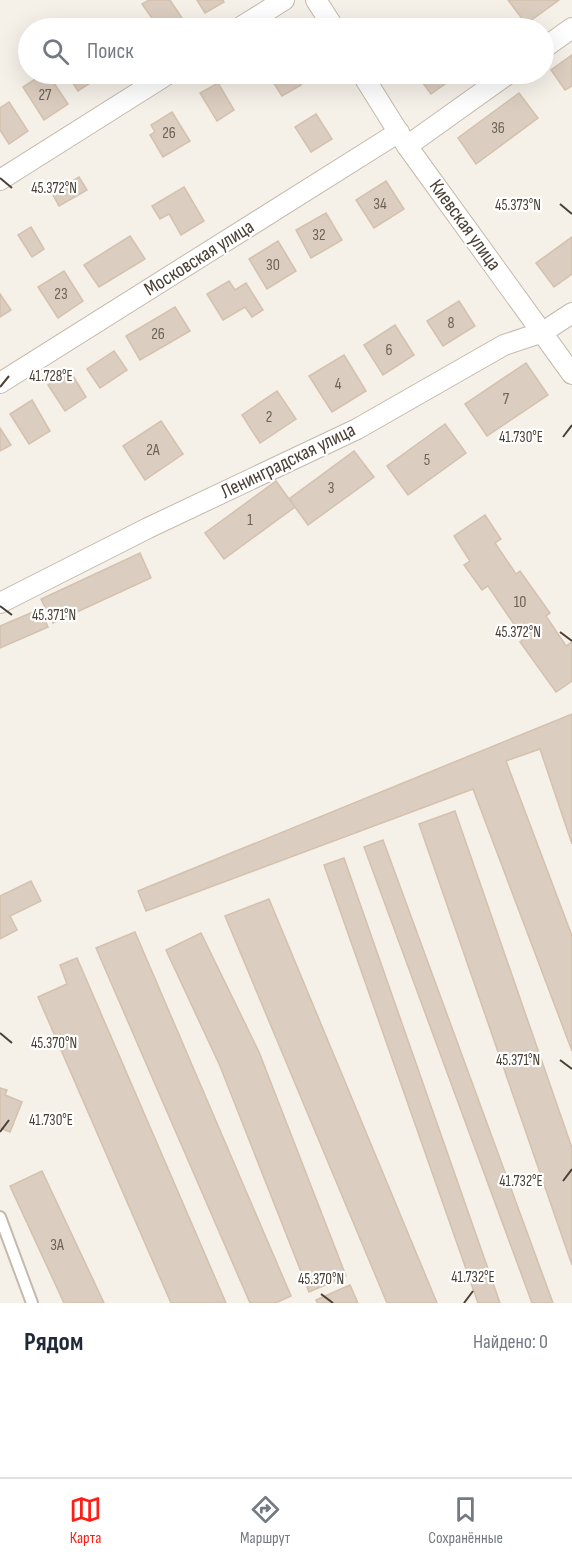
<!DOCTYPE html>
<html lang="ru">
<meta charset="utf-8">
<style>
body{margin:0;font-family:"Sofia Sans Condensed",sans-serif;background:#f6f6f7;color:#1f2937}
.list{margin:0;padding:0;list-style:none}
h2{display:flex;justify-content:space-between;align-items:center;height:78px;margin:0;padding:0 24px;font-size:26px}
h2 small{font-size:20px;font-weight:400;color:#747a83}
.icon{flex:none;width:33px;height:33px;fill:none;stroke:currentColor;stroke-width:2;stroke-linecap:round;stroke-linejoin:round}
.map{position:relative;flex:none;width:572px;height:1303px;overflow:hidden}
.search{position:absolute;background:#fff;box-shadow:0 6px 24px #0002;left:18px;right:18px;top:18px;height:66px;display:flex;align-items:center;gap:15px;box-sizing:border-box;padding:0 21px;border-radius:33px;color:#747a83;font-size:22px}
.sheet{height:174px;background:#fff}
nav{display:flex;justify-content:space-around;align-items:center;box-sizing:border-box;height:84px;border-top:2px solid #e0e1e3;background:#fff;font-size:16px;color:#747a83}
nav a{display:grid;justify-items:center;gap:3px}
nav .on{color:#ff1e15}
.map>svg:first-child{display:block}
.building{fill:#dbcdbf;stroke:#d4c1ae;stroke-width:1.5}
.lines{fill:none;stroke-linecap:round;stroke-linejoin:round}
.lane-casing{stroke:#c5b9ac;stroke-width:14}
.street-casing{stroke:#c5b9ac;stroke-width:22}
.lane{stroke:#fff;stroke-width:10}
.street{stroke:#fff;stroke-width:20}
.ticks{fill:none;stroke:#4a4035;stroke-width:2}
.labels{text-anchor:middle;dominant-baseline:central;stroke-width:4.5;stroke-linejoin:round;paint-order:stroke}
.number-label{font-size:16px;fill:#6e6358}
.street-label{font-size:20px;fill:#4a4035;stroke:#fff}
.ticks-label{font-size:15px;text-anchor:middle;fill:#4a4035;stroke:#fff;stroke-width:4.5;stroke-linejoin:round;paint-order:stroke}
</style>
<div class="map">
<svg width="572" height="1303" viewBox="0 0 572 1303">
<rect width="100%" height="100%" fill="#f5f0e8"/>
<g class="building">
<path d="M 149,0 L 170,0 L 188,27 L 185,28 L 159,28 L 142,4 Z"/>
<path d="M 197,0 L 223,0 L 224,2 L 205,13 Z"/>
<path d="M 508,0 L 559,0 L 526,24 Z"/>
<path d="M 128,20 L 133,28 L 115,28 Z"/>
<path d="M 572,55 L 572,86 L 565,90 L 551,70 Z"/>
<path d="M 43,74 L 48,74 L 68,104 L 44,120 L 23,87 Z"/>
<path d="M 67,74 L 100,74 L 101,76 L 78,91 Z"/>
<path d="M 268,74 L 294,74 L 301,85 L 282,96 Z"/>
<path d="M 416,74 L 459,74 L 431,94 Z"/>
<path d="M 218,83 L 234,110 L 217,121 L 200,93 Z"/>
<path d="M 519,93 L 538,118 L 476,164 L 458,138 Z"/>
<path d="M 9,102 L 28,131 L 9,144 L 0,130 L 0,108 Z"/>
<path d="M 172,112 L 190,141 L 163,157 L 150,135 L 155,132 L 151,125 Z"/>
<path d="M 316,114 L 332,139 L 311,152 L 295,127 Z"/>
<path d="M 79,177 L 87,190 L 59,206 L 52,193 Z"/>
<path d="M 386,181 L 404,209 L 374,228 L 356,200 Z"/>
<path d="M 184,187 L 204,221 L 181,235 L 169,214 L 160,219 L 152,206 Z"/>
<path d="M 326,213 L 342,240 L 311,258 L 296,230 Z"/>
<path d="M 31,227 L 44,249 L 32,257 L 18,235 Z"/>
<path d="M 130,236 L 145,259 L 99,287 L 84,265 Z"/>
<path d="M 572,237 L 572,274 L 554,287 L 536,263 Z"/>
<path d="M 278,241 L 296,271 L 267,289 L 249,259 Z"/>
<path d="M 64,271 L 83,301 L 58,318 L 38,287 Z"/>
<path d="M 229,281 L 235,290 L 246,283 L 263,310 L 252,317 L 245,307 L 223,320 L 207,294 Z"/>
<path d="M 0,294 L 11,310 L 0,317 Z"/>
<path d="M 459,301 L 475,326 L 443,346 L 427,321 Z"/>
<path d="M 175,307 L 190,331 L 140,360 L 126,336 Z"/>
<path d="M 395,325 L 414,355 L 383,375 L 364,345 Z"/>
<path d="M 114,351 L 127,370 L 100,388 L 87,369 Z"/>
<path d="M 344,355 L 366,391 L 332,412 L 309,376 Z"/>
<path d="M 526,363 L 548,395 L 487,436 L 465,404 Z"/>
<path d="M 70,371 L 86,397 L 65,411 L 48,385 Z"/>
<path d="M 277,391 L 296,419 L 260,443 L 242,415 Z"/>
<path d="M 32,400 L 50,431 L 29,444 L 10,414 Z"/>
<path d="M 161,421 L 183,454 L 145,480 L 123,446 Z"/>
<path d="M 445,424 L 466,453 L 408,495 L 387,466 Z"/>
<path d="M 0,428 L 11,445 L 0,451 Z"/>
<path d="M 354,451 L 374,477 L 308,525 L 289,499 Z"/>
<path d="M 276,481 L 295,507 L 224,559 L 205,533 Z"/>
<path d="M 485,515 L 501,539 L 495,543 L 516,574 L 520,571 L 550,613 L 546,616 L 566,646 L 572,642 L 572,681 L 556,692 L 520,642 L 524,639 L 488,586 L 482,590 L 464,565 L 470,561 L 454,536 Z"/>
<path d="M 140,553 L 151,578 L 53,623 L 41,599 Z"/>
<path d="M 40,609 L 48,627 L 0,648 L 0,626 Z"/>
<path d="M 572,714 L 572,844 L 540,749 L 506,761 L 572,936 L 572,1051 L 473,789 L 146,911 L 138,891 Z"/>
<path d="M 455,811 L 572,1148 L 572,1265 L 419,824 Z"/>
<path d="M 383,840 L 553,1303 L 532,1303 L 364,847 Z"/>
<path d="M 344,858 L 500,1303 L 478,1303 L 324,865 Z"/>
<path d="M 31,881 L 41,901 L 10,916 L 17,930 L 0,939 L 0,896 Z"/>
<path d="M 269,899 L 437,1303 L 387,1303 L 225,916 Z"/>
<path d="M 135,932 L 291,1296 L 276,1303 L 250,1303 L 96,948 Z"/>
<path d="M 201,933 L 259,1052 L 346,1276 L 309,1292 L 220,1066 L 166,950 Z"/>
<path d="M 77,958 L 226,1303 L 171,1303 L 38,997 L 67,984 L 60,965 Z"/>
<path d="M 0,1088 L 7,1090 L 5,1095 L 22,1102 L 10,1132 L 0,1128 Z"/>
<path d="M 42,1171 L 104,1303 L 64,1303 L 10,1186 Z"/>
<path d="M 350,1285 L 358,1303 L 317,1303 L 316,1300 Z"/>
</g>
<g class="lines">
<defs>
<path id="lane" d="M 0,1217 L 32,1303"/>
<g id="street">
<path d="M 316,0 L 334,28"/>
<path d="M 239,28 L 284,0"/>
<path d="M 544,48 L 572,28"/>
<path d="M 362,74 L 407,146 L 572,374"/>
<path d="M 407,146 L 508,74"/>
<path d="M 0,180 L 168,74"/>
<path d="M 0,383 L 399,132"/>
<path d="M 0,603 L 148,528 L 357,429 L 504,345 L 543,332 L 572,313"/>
</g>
</defs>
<use href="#lane" class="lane-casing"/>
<use href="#street" class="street-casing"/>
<use href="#lane" class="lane"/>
<use href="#street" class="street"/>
</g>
<path class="ticks" d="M 0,178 L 12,188M 560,204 L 572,214M 0,387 L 9,376M 563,437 L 572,425M 0,606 L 12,615M 560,632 L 572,641M 0,1033 L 12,1043M 560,1060 L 572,1069M 0,1132 L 9,1120M 563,1181 L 572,1169M 321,1294 L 333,1303M 464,1303 L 473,1291"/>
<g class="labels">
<g class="number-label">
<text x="45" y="95">27</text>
<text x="498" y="128">36</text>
<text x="169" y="133">26</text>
<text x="380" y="204">34</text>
<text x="319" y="235">32</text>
<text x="273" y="265">30</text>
<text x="61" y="294">23</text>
<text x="451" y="323">8</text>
<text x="158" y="334">26</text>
<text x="389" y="350">6</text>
<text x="338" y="384">4</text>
<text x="506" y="399">7</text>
<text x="269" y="417">2</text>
<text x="153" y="450">2А</text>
<text x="427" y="460">5</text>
<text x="331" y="488">3</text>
<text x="250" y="520">1</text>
<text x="520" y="602">10</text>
<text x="57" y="1245">3А</text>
</g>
<g class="street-label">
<text transform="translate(465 225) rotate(54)">Киевская улица</text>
<text transform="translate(199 258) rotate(-32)">Московская улица</text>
<text transform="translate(288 461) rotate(-26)">Ленинградская улица</text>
</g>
</g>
<g class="ticks-label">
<text x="54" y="193">45.372°N</text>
<text x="518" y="210">45.373°N</text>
<text x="51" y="381">41.728°E</text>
<text x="521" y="442">41.730°E</text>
<text x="54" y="620">45.371°N</text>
<text x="518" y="637">45.372°N</text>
<text x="54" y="1048">45.370°N</text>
<text x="518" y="1065">45.371°N</text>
<text x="51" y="1125">41.730°E</text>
<text x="521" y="1186">41.732°E</text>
<text x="473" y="1282">41.732°E</text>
<text x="321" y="1284">45.370°N</text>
</g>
</svg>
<div class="search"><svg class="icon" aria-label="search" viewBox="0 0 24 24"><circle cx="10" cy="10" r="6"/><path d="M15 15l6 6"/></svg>Поиск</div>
</div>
<section class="sheet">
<h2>Рядом<small>Найдено: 0</small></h2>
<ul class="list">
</ul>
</section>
<nav>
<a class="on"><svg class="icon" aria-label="map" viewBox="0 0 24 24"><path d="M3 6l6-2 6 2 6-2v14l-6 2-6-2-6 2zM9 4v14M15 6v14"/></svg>Карта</a>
<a><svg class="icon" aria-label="directions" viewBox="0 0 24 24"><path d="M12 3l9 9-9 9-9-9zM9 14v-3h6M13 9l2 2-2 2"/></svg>Маршрут</a>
<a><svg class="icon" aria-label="saved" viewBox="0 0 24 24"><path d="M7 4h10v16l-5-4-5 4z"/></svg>Сохранённые</a>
</nav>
